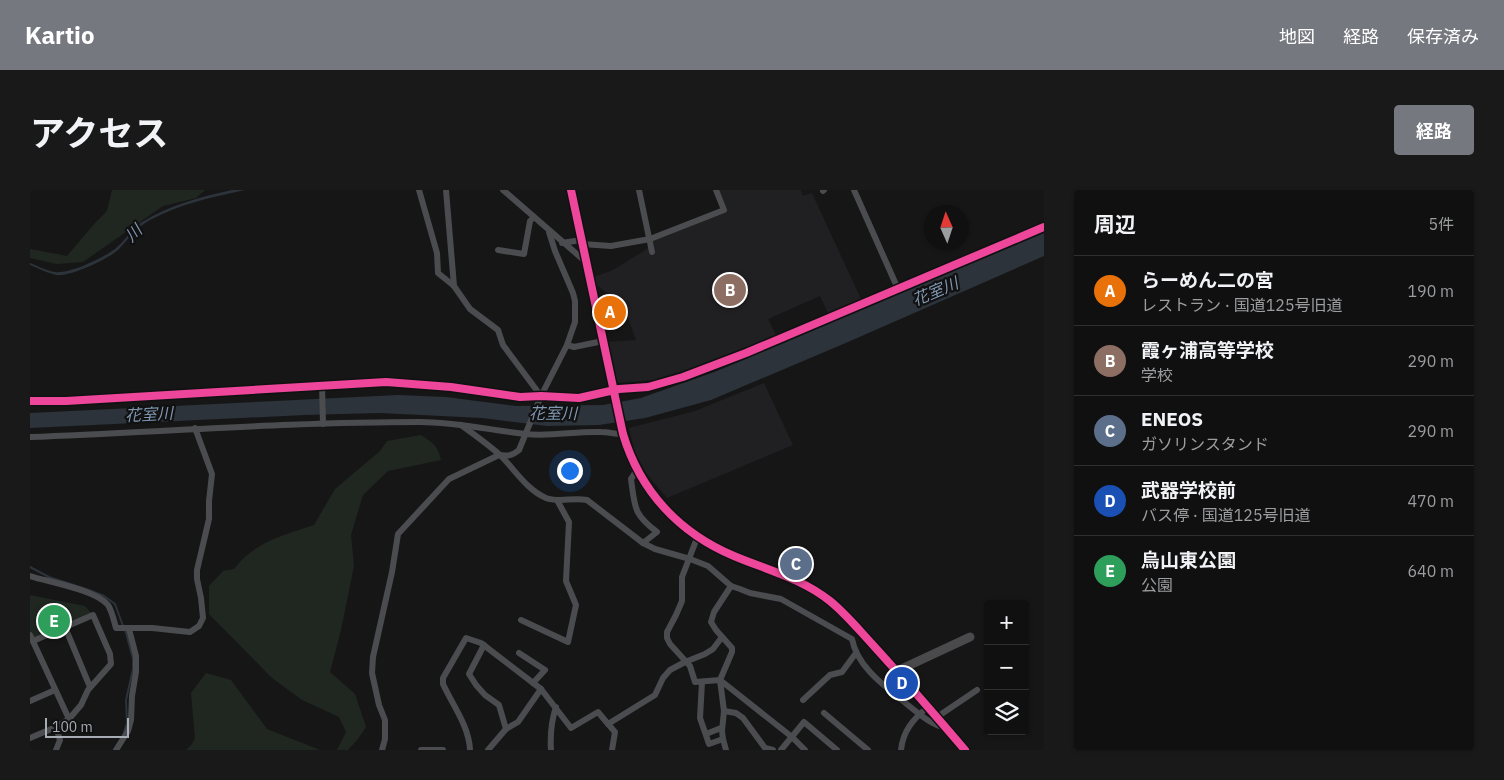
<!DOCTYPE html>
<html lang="ja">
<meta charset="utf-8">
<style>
body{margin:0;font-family:"IBM Plex Sans","Noto Sans JP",sans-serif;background:#19191a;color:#f1f3f6}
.controls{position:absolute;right:15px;bottom:15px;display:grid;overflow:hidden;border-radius:5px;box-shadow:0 1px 4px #0004}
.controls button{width:45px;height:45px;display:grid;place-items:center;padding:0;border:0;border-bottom:1px solid #303031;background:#101011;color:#f1f3f6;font:25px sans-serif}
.compass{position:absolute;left:894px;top:15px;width:45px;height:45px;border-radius:50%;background:#101011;box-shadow:0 1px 4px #0004;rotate:357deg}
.scale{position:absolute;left:15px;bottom:12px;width:84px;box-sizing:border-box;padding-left:5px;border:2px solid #a8acb7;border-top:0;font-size:14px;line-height:18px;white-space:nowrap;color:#a8acb7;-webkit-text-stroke:4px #111112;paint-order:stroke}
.you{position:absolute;left:539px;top:280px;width:18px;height:18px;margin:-12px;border:4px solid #fff;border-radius:50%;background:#1a73e8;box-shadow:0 0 0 8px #1a73e833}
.badge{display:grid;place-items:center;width:32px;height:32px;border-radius:50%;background:#75787f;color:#fff;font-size:16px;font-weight:700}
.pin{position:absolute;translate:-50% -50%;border:2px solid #fff;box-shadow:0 1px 5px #0006}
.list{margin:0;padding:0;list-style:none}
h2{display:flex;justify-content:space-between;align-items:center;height:65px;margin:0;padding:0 20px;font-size:21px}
h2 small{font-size:16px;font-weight:400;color:#9c9d9f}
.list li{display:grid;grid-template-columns:32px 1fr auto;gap:15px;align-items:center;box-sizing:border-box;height:70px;padding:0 20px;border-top:1px solid #303031}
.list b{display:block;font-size:19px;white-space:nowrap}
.list p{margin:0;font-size:16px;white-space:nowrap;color:#9c9d9f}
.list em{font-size:16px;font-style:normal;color:#9c9d9f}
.icon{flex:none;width:28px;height:28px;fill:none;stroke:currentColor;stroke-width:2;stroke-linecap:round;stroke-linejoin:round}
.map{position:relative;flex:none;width:1014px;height:560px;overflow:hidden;border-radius:5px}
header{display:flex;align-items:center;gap:30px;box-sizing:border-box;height:70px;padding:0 25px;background:#75787f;color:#fff}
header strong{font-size:24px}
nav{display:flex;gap:28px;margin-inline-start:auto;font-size:18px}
.intro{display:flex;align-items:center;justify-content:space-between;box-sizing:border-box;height:120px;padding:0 30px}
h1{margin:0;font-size:35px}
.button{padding:12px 22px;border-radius:5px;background:#75787f;color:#fff;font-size:18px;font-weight:700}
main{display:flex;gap:30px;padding:0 30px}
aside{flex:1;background:#101011;border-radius:5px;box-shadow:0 1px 4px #0004}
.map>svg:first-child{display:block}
.built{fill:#202022}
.green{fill:#202721}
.water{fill:#2c333a}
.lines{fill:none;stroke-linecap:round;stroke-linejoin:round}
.stream{stroke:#2c333a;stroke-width:2}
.street{stroke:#4b4c4f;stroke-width:6}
.secondary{stroke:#4a4a4d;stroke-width:9}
.cycleway-casing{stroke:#111112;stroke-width:11}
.cycleway{stroke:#ed469a;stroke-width:8}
.labels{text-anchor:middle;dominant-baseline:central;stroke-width:4.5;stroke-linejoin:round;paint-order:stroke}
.water-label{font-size:16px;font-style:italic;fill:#8098b2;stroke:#111112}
</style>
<header>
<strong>Kartio</strong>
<nav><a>地図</a><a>経路</a><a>保存済み</a></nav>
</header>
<div class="intro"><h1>アクセス</h1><a class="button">経路</a></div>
<main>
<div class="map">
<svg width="1014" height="560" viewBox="0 0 1014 560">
<rect width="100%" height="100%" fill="#161617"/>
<g class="built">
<path d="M 688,0 L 771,0 L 773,6 L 782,3 L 831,109 L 798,123 L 790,106 L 738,129 L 746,145 L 672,175 L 623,190 L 587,193 L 577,152 L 606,150 L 593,114 L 566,95 L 564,87 L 583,80 L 617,59 L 621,49 L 693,19 Z"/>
<path d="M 734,193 L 763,255 L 637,308 L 616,283 L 604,260 L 599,238 L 665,221 Z"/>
</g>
<g class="green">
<path d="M 82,0 L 175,0 L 166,8 L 133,16 L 53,72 L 27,74 L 0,68 L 0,59 L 37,66 L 65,33 L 77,21 Z"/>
<path d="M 391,245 C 403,253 408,256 411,270 L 358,281 L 333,305 L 321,345 L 324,376 L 311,440 L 300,482 L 325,504 L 336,537 L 328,549 L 318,560 L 307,560 L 316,542 L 309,527 L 272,510 L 242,488 L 179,424 L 179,396 L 193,381 L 204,379 C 224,352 254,345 284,335 L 305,299 L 350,261 L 357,251 Z"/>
<path d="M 0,405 L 55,416 L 63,425 L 3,451 L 0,445 Z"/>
<path d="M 176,483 L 201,490 L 237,539 L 290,560 L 156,560 L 162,554 L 165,548 L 161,503 Z"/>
</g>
<g class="water">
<path d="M 202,0 L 215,0 C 182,7 150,14 120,30 C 106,38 99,48 89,59 C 79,69 40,87 26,85 C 17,83 8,78 0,75 L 0,73 C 8,76 17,81 25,82 C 40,84 73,68 85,59 C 95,51 101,39 112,32 C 140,15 170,7 202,0 Z"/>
<path d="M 1014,43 L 1014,66 L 818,152 L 681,210 L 615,228 L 569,235 L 517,236 L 452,228 L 350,223 L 275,225 L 0,238 L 0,223 L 368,205 L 416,207 L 486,216 L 573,215 L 611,208 L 687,181 Z"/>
</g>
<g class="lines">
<g class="stream">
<path d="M 0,377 L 19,387 L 59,400 L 74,406 L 85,414 L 93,436"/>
<path d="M 94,542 L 97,533 L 96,510 L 103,479 L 103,469 L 95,439"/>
</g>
<g class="street">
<path d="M 389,0 L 407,63 L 408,83 L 424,96 L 440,119 L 468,140 L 473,155 L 511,206"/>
<path d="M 416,0 L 424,96"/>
<path d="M 473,0 L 556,72"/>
<path d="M 609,0 L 622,62"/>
<path d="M 824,0 L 868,99"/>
<path d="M 793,1 L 794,0"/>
<path d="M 532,53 L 551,50"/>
<path d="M 552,54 L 581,56 L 620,49 L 694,20 L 686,0"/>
<path d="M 468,60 L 494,64 L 500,31 L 504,27"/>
<path d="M 537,155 L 544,157 L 573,151"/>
<path d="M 292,195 L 293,234"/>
<path d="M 0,211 L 36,211 L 356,192 L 421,197 L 490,207 L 511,206 L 549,208 L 589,199 L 618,197 L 653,187 L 716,163 L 1014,37"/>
<path d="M 431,235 C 445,245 459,255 471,266 C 485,280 497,300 516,308 C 529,313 543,307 557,310 L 613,353 L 625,359 L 660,369 L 678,376 L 701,396 L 710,399 L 720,403 L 751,409 L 822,449 C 827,476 853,495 873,511 C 887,522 899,534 916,538"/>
<path d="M 0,247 C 130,242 260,232 390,232 C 425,232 460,240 495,244 C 520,247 546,241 571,242 C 578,242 585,244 593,244"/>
<path d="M 607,280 L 601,289 C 605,317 603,324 627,342 L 613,353"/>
<path d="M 667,348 L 652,387 L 652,411 L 646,425 L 637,442 L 637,448 L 640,454 L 660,476 L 665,492 L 690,490 L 762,547 L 775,560"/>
<path d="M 0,386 C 19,392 66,400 78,415 C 82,421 84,431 86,438 L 122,438 L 160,442 L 169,436 L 173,428 L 171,408 L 167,389 L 167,380 L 179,329 L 179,311 L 182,284 L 165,238"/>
<path d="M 491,430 L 538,452 L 546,415 L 536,391 L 539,332 L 527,310"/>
<path d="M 35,437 L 60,497"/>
<path d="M 0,445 L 39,529"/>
<path d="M 3,451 L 63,425 L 80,464 L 81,474 L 58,500 L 51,515 L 39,529 L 26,537 L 30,550 L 26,560"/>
<path d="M 454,455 L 439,484 L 446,495 L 455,505 L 469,515 L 476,539"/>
<path d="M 489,463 L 515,480 L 503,493"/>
<path d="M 672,492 L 670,528 L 679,554 L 693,549"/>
<path d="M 773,510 L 800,485 L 812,482 L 826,463"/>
<path d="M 0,511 L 25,500"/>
<path d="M 694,521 L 706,523 L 713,528 L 735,558 L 743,560"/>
<path d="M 794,523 L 838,560"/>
<path d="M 907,527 L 947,500"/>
<path d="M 578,534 L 585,542 L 582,560"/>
<path d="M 676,544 L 691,538"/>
<path d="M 0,548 L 26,537"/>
<path d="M 86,560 L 98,541 L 101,530 L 102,506 L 106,482 L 106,466 L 99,439"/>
<path d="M 352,560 L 355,549 L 355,530 L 349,515 L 342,483 L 343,467 L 362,382 L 368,344 L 419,289 L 469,265 C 478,266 482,266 489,260 L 511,206 L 537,155 L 545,132 L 545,111 L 543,103 L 525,61 L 519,42"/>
<path d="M 391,560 L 413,560"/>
<path d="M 440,560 C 439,536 423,516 413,494 L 413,488 L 436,448 L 451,453 L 511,499"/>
<path d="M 458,560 L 476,539 L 488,532 L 511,499 L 541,538 L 568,522 L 578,534 L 625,505 L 633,488 L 640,480 L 655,472 L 675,464 L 683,459 L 692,447"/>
<path d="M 521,560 C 520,545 521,532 526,517"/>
<path d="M 696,560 L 693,549 L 692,541 L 694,521 L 690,490 L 702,462 L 702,458 L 686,440 L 681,432 L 684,422 L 701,396"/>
<path d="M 751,560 L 774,532 L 807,560"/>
<path d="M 871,560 C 873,541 883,529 898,517"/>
</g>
<g class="secondary">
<path d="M 541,0 L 593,244 C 610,301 649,343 704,366 C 737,380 771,388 800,411 C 816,424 829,440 842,454 C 874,489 905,525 935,560"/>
<path d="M 867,481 L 940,447"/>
</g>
<defs>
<g id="cycleway">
<path d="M 541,0 L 593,244 C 610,301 649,343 704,366 C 737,380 771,388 800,411 C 816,424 829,440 842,454 C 874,489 905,525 935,560"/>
<path d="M 0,211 L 36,211 L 356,192 L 421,197 L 490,207 L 511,206 L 549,208 L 589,199 L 618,197 L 653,187 L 716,163 L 1014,37"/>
</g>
</defs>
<use href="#cycleway" class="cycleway-casing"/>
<use href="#cycleway" class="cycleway"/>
</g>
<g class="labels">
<g class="water-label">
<text transform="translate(103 43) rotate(-44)">川</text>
<text transform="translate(905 101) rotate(-23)">花室川</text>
<text x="523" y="223">花室川</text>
<text transform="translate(119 224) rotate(-3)">花室川</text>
</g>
</g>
</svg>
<div class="controls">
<button>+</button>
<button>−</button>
<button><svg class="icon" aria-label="layers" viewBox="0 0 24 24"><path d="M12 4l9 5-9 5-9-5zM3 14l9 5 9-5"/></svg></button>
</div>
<svg class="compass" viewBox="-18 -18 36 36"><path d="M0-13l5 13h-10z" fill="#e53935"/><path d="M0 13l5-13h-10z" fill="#9c9d9f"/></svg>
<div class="scale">100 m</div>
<div class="you"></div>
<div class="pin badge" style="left:580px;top:122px;background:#e8710a">A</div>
<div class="pin badge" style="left:700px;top:100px;background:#8d6e63">B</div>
<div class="pin badge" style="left:766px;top:374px;background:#5c6f8a">C</div>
<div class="pin badge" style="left:872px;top:493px;background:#1a4fb4">D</div>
<div class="pin badge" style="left:24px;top:431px;background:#2e9e5b">E</div>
</div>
<aside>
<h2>周辺<small>5件</small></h2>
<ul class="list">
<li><span class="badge" style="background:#e8710a">A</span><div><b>らーめん二の宮</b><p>レストラン · 国道125号旧道</p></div><em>190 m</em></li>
<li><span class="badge" style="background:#8d6e63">B</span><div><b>霞ヶ浦高等学校</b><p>学校</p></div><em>290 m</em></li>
<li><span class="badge" style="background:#5c6f8a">C</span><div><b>ENEOS</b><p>ガソリンスタンド</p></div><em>290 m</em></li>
<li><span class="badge" style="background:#1a4fb4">D</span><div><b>武器学校前</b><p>バス停 · 国道125号旧道</p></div><em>470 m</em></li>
<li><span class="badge" style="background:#2e9e5b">E</span><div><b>烏山東公園</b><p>公園</p></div><em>640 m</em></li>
</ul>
</aside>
</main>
